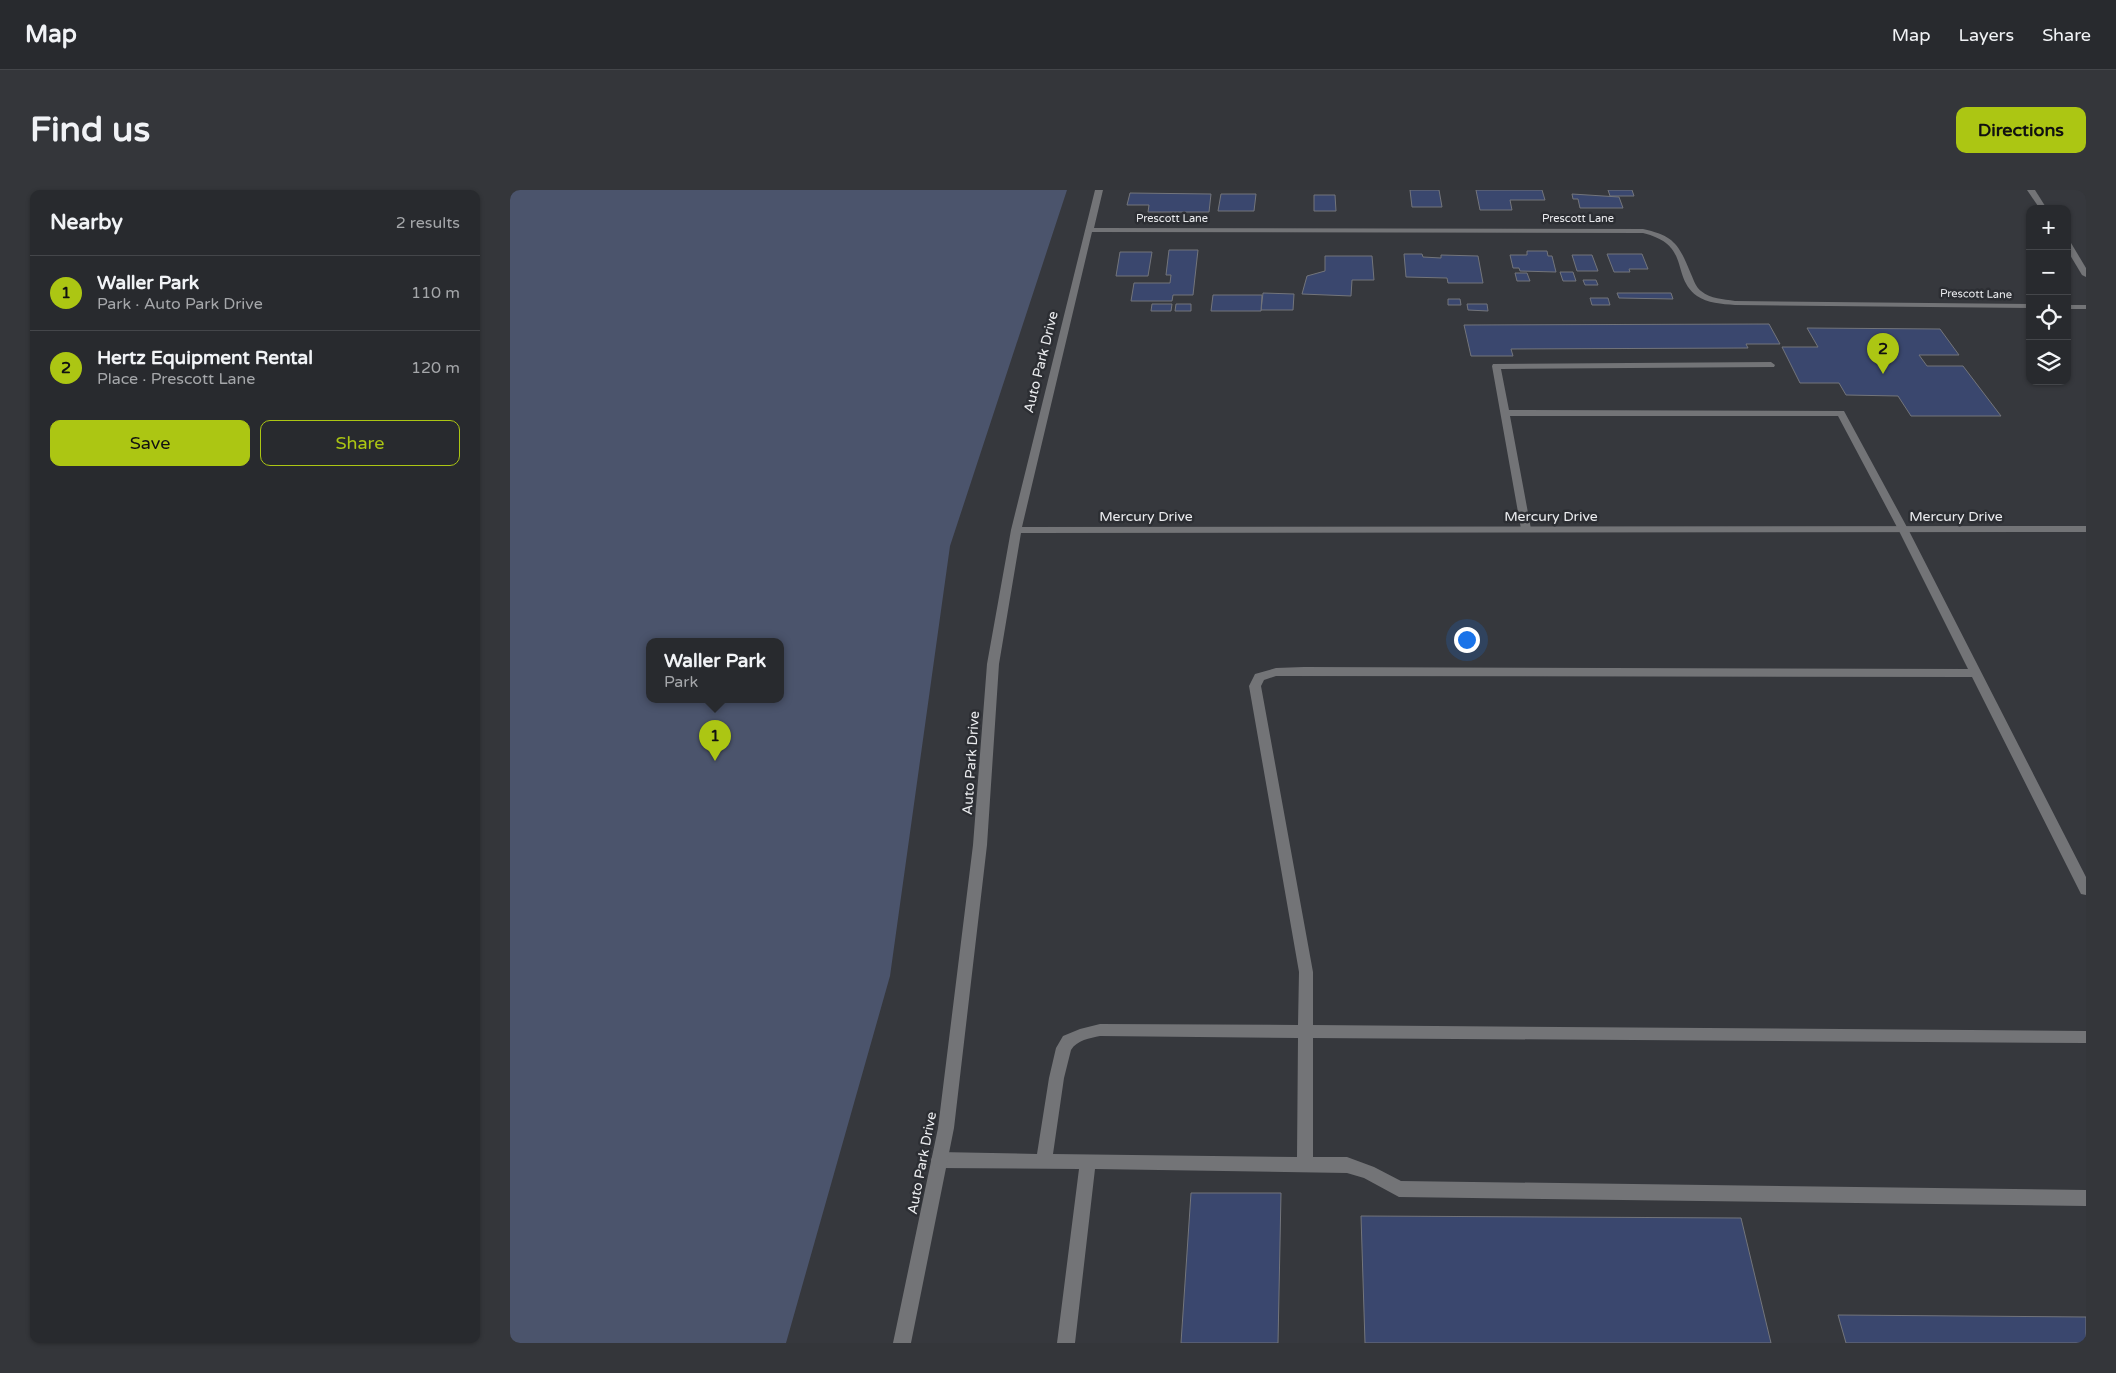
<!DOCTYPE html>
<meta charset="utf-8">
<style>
body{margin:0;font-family:"Varela Round",sans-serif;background:#34363a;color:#f1f3f6}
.controls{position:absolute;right:15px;top:15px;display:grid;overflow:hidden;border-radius:10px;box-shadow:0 1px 4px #0004}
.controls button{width:45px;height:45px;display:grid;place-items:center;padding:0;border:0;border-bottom:1px solid #44464a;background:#282a2e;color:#f1f3f6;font:25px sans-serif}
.you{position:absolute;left:956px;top:449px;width:18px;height:18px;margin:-12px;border:4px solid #fff;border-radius:50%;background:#1a73e8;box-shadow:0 0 0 8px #1a73e833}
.badge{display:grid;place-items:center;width:32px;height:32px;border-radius:50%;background:#acc613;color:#111;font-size:16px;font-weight:700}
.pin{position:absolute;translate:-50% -41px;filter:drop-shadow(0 1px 2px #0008)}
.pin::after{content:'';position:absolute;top:26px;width:18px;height:15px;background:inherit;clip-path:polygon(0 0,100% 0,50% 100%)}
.popup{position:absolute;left:136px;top:448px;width:138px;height:65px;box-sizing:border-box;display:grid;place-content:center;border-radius:10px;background:#282a2e;filter:drop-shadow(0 1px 4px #0005);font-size:16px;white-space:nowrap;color:#a5a7aa}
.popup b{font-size:19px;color:#f1f3f6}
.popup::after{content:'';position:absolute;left:50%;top:100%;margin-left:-10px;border:10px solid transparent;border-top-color:#282a2e}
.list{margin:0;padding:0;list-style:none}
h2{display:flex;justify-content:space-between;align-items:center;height:65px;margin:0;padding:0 20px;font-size:21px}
h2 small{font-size:16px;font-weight:400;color:#a5a7aa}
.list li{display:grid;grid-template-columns:32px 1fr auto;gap:15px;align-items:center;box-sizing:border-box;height:75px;padding:0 20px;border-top:1px solid #44464a}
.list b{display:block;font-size:19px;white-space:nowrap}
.list p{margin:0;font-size:16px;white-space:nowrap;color:#a5a7aa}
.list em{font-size:16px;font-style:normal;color:#a5a7aa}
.actions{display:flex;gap:10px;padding:15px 20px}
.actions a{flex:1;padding:11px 0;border:1px solid #acc613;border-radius:10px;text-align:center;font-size:18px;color:#acc613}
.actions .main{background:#acc613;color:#111}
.icon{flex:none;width:28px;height:28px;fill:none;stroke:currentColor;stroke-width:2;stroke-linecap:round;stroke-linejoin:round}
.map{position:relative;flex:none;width:1576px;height:1153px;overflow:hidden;border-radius:10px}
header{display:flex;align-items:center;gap:30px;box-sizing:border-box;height:70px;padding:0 25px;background:#282a2e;border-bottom:1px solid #44464a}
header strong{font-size:24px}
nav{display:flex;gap:28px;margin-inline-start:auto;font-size:18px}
.intro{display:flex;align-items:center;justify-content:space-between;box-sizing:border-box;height:120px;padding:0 30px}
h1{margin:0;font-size:35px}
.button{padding:12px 22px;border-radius:10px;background:#acc613;color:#111;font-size:18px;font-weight:700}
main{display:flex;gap:30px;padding:0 30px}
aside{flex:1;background:#282a2e;border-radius:10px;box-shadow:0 1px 4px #0004}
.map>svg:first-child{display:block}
.green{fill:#4b546c;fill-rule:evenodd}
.building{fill:#3a476e;stroke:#73757b}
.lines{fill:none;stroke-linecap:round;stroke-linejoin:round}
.service{fill:#737477;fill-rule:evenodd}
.minor{fill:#737477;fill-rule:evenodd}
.labels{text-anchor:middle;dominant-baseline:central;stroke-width:5;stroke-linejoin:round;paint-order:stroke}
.far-street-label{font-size:11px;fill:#ecedf0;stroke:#2c2e33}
.street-label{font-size:14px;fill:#ecedf0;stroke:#2c2e33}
</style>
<header>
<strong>Map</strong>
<nav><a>Map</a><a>Layers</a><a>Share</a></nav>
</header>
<div class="intro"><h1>Find us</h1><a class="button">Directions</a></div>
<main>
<aside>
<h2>Nearby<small>2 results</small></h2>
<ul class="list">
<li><span class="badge">1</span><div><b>Waller Park</b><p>Park · Auto Park Drive</p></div><em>110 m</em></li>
<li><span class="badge">2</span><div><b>Hertz Equipment Rental</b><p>Place · Prescott Lane</p></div><em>120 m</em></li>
</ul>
<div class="actions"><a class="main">Save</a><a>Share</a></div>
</aside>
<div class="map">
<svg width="1576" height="1153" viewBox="0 0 1576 1153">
<rect width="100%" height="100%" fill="#36383d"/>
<path class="green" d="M 0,0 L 557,0 L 440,356 L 380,786 L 276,1153 L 0,1153 ZM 270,452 L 270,510 L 140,510 L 140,452 Z"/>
<g class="building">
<path d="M 900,0 L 929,0 L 932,17 L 902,17 Z"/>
<path d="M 966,0 L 1032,0 L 1035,10 L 1000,10 L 1002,20 L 970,20 Z"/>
<path d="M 1098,0 L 1122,0 L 1124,6 L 1100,6 Z"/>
<path d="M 620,3 L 701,4 L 699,22 L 638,22 L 639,15 L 617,15 Z"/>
<path d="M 711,4 L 746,4 L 744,21 L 708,21 Z"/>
<path d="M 1062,4 L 1109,7 L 1113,18 L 1070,18 L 1068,9 L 1063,9 Z"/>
<path d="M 804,5 L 825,5 L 826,21 L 804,21 Z"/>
<path d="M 659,60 L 688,60 L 683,105 L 663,105 L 662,111 L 621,111 L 624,93 L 660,93 L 661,85 L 656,85 Z"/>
<path d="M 1017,61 L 1037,61 L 1038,66 L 1042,66 L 1046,82 L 1010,81 L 1009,78 L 1003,78 L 1000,65 L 1017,65 Z"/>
<path d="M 610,62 L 642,62 L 638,86 L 606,86 Z"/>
<path d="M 894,64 L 912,64 L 913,67 L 931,68 L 931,65 L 968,66 L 973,93 L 938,93 L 937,88 L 896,87 Z"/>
<path d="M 1097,64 L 1132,64 L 1138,79 L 1119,79 L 1120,82 L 1104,82 Z"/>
<path d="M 1062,65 L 1082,65 L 1088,81 L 1067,81 Z"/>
<path d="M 815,66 L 862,66 L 864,90 L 842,90 L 841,106 L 792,104 L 797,86 L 815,81 Z"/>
<path d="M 1050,82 L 1063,82 L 1066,91 L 1053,91 Z"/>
<path d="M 1005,83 L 1017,83 L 1020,91 L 1007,91 Z"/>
<path d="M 1073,90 L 1086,90 L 1088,95 L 1075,95 Z"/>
<path d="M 753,103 L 784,104 L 783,120 L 751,120 Z"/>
<path d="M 1107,103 L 1161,103 L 1163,109 L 1109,108 Z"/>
<path d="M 703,105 L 752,105 L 751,121 L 701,121 Z"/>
<path d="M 1080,108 L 1098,108 L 1100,115 L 1082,115 Z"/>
<path d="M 938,109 L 950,109 L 951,115 L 938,115 Z"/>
<path d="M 642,114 L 662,114 L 661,121 L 641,121 Z"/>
<path d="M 666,114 L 681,114 L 681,121 L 665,121 Z"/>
<path d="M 957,114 L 977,114 L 978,121 L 958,120 Z"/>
<path d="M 1259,134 L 1270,154 L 1236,154 L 1238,158 L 1001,159 L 1003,166 L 961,166 L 954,135 Z"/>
<path d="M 1297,138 L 1430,139 L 1449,165 L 1409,165 L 1417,176 L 1453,176 L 1491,226 L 1401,226 L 1388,206 L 1336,205 L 1329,193 L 1290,193 L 1272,157 L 1308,157 Z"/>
<path d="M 681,1003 L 771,1003 L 768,1153 L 671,1153 Z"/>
<path d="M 851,1026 L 1231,1028 L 1261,1153 L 855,1153 Z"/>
<path d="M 1328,1125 L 1576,1127 L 1576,1153 L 1336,1153 Z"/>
</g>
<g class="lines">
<path class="service" d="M 1261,172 L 1265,175 L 1264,177 L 991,179 L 999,220 L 1334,221 L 1398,339 L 1576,687 L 1576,705 L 1571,704 L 1569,700 L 1462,487 L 766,486 L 754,490 L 751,496 L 803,782 L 803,835 L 1576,841 L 1576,853 L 803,848 L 803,967 L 837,967 L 864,977 L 891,991 L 1576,1000 L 1576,1016 L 889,1007 L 854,988 L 837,983 L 585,979 L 565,1153 L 547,1153 L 569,979 L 429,978 L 423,975 L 421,970 L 423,965 L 429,962 L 527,964 L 539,888 L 546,858 L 553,846 L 570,839 L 590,834 L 788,835 L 789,782 L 739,496 L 745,484 L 766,478 L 794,477 L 1458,479 L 1388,339 L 1328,226 L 1000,226 L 1021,339 L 1016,342 L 1011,339 L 982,176 L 983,174 ZM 590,846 L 788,848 L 787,967 L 543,964 L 554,888 L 561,860 C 567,850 580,848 590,846 Z"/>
<g class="minor">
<path d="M 585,0 L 593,0 L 584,38 L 1133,39 C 1165,46 1169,55 1181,84 C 1184,91 1186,97 1191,101 C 1201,109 1213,109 1225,111 L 1520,114 L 1520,118 L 1225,115 C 1212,114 1197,113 1187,106 C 1160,86 1182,55 1133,43 L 582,42 L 512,337 L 1576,336 L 1576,342 L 511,343 L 489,474 L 477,655 L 444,938 L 401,1153 L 383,1153 L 428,938 L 463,655 L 477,474 L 501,340 Z"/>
<path d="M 1517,0 L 1525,0 L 1537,19 L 1530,19 Z"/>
<path d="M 1557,51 L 1561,53 L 1576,78 L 1576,87 L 1572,85 L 1557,60 Z"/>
<rect x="1557" y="115" width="19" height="4"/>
</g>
</g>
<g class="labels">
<g class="far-street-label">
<text x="662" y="28">Prescott Lane</text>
<text x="1068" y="28">Prescott Lane</text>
<text transform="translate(1466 104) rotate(1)">Prescott Lane</text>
</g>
<g class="street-label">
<text transform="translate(531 172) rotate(-76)">Auto Park Drive</text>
<text x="636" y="326">Mercury Drive</text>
<text x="1041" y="326">Mercury Drive</text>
<text x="1446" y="326">Mercury Drive</text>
<text transform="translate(461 573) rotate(-86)">Auto Park Drive</text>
<text transform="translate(412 973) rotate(-79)">Auto Park Drive</text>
</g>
</g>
</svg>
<div class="controls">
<button>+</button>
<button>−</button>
<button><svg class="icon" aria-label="locate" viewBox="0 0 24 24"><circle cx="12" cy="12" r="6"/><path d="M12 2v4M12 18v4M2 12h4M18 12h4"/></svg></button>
<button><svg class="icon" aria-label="layers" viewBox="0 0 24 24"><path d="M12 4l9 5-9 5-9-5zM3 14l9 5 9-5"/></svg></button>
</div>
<div class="you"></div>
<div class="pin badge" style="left:205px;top:571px">1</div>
<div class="popup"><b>Waller Park</b>Park</div>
<div class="pin badge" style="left:1373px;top:184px">2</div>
</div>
</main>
